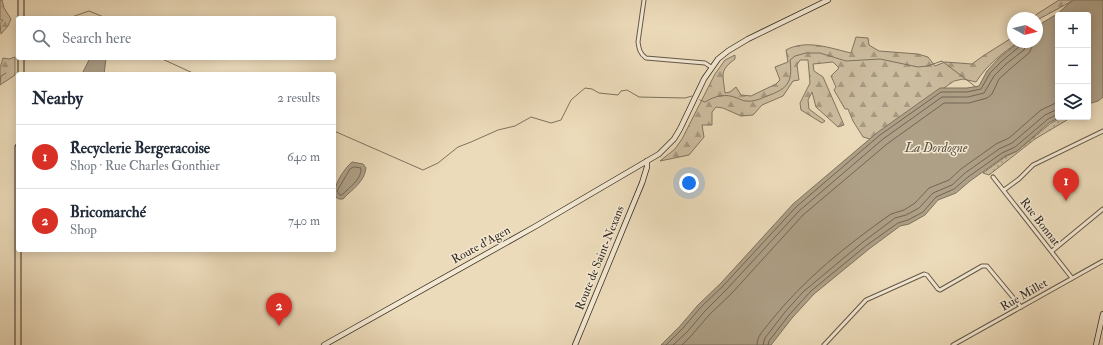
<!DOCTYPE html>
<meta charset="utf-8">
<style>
body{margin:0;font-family:"IM FELL Double Pica",serif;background:#f2f2f3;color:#1f2937}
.controls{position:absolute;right:12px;top:12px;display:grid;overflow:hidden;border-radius:4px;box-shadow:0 2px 10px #0003}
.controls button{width:36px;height:36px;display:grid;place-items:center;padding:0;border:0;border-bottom:1px solid #e0e1e3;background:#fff;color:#1f2937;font:20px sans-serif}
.compass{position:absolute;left:1007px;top:12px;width:36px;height:36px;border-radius:50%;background:#fff;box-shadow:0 2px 10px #0003;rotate:98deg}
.you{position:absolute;left:689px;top:183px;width:14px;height:14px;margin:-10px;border:3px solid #fff;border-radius:50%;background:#1a73e8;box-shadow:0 0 0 6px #1a73e833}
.badge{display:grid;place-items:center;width:26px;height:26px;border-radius:50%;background:#d93025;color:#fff;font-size:13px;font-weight:700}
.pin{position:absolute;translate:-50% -33px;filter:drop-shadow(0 1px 2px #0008)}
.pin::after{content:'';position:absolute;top:21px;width:14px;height:12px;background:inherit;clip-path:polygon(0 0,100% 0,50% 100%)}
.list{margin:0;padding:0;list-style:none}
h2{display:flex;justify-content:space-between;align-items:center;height:52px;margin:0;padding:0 16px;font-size:17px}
h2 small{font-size:13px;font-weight:400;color:#747a83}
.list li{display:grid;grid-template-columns:26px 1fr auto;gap:12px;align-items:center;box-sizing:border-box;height:64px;padding:0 16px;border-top:1px solid #e0e1e3}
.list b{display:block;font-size:15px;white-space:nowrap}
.list p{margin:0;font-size:13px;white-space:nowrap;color:#747a83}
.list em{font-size:13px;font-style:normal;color:#747a83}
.icon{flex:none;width:22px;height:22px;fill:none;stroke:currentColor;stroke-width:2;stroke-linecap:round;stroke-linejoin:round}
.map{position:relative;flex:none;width:1103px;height:345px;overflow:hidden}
.search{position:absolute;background:#fff;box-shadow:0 2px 10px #0003;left:16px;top:16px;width:320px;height:44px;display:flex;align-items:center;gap:10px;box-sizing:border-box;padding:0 14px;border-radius:4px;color:#747a83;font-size:15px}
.panel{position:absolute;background:#fff;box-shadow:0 2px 10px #0003;left:16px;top:72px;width:320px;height:180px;border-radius:4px}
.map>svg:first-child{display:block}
.grass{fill:url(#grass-dots);stroke:#827562}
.forest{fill:url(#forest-firs);stroke:#827562}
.water{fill:#aea087;stroke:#7e725f}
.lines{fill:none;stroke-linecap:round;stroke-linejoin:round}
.shore{stroke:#726655;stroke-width:1}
.stream{stroke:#7e725f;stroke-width:1}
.street-casing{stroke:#645849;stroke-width:5}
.secondary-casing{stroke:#362d23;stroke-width:6}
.primary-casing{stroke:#362d23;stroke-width:7}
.street{stroke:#f3e8d2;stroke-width:3}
.secondary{stroke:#f3e8d2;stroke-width:4.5}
.primary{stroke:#ecdbba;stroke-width:5}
.labels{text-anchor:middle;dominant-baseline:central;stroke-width:3;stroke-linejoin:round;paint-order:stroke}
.street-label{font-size:12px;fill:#362d23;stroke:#f3e8d2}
.water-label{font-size:13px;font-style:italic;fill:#5a5041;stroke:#f3e8d2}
</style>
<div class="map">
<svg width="1103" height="345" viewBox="0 0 1103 345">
<defs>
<pattern id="grass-dots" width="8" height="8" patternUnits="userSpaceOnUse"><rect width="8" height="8" fill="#cdbda0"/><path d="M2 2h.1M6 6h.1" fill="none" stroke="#a79a82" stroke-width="1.8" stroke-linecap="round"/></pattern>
<pattern id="forest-firs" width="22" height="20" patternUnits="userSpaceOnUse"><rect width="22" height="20" fill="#cdbda0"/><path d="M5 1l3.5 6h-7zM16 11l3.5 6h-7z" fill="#a79a82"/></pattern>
</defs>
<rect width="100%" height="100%" fill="#ecdbba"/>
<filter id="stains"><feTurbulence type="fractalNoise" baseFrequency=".005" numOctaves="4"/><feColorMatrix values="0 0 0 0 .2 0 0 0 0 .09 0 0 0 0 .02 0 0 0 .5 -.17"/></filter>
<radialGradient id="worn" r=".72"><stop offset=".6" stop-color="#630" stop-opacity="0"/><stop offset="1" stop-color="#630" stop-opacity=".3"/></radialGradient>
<path class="grass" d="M 1063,117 L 1072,117 L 1035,139 L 989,175 L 983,173 L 1005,157 L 1017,151 L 1051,123 Z"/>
<g class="forest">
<path d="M 0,0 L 2,0 L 4,8 L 11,19 L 8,26 L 1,34 L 0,23 L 3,20 L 0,20 Z"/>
<path d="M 1059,0 L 1074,0 L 1039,19 L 1037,23 L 1037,18 L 1033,18 L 1037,14 Z"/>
<path d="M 856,37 L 868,38 L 869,45 L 879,51 L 918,54 L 928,57 L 935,66 L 945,62 L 972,64 L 983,56 L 1013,37 L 1013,42 L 1019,42 C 1002,53 987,65 976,82 L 963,79 L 954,81 L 870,139 L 863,137 L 853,121 L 848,109 L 845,109 L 834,90 L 836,87 L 831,76 L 839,68 L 833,62 L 813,64 L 814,71 L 823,77 L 844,125 L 838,127 L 816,107 L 812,92 L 808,100 L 809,109 L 825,121 L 822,123 L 801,110 L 800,103 L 810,83 L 808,60 L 800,60 L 797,65 L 799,80 L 793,81 L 783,96 L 762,105 L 753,115 L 741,116 L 723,108 L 716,107 L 712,112 L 712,125 L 702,125 L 704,137 L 689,155 L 660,161 L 675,149 L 682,139 L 715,74 L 725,60 L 735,55 L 735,59 C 719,71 723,74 725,93 L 730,92 L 736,87 L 741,95 L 751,96 L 776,84 L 780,80 L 775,67 L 788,62 L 786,50 C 806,39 830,48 851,53 Z"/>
<path d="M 15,57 L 15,75 L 0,85 L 0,66 L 1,65 L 3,58 L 9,59 Z"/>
</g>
<g class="water">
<path d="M 1073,0 L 1103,0 L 1103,97 L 1098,101 L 1088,104 L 1088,15 L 1058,15 L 1058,117 L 1061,117 L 1050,122 L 1017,151 L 1005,156 L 970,181 L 956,193 L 938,200 L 925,215 L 909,224 L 900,226 L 869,249 L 814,294 L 792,318 L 771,345 L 661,345 L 680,326 L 698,305 L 721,283 L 793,204 L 878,132 L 940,88 L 967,88 L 979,86 L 987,71 L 999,58 L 1019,42 L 1037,42 L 1037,26 L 1057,14 Z"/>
<path d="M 90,58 L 106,58 L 104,74 L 82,74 Z"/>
<path d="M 352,162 L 363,164 L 366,168 C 364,183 352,189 343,199 L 339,199 L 334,196 C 334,184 344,169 352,162 Z"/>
</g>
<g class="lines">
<g class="shore">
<path d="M 354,167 L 361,168 C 362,180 349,187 342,195 L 340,195 L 337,191 L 350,169 Z"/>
<path d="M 666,345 L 683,328 L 701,307 L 723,286 L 796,207 L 880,135 L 941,92 L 967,92 L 981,89 L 990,73 L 1002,61 L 1020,46 L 1022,42"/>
<path d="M 673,345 L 687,332 L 705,311 L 727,289 L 799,211 L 883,139 L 942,97 L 968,97 L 984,93 L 994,76 L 1006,64 L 1024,50 L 1027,42"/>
<path d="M 682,345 L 691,336 L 709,315 L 732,293 L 803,215 L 887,144 L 944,103 L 969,103 L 987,98 L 992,94 L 999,79 L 1010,69 L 1029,53 L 1032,47 L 1033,42"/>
<path d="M 757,345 C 757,335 765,329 770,322 C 804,279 847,245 891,214 L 904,210 L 915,203 L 929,188 L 949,180 L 961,169 L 996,144 L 1009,138 L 1041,110 L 1058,102"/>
<path d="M 763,345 L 765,338 L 785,312 L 803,292 L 863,242 L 895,218 L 906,215 L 919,208 L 933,193 L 952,185 L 965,173 L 999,149 L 1012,143 L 1045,115 L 1058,109"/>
<path d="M 768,345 L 769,341 L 789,315 L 811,291 L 867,245 L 898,223 L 908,220 L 923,212 L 936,197 L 954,189 L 968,177 L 1002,153 L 1015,147 L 1048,119 L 1058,114"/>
</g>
<g class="stream">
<path d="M 69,18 L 89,11 L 106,18"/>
<path d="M 160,58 L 195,74"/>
<path d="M 0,83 L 1,76 L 6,73"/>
<path d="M 700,100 L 705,102 C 715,96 725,93 737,98 C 740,99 743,101 746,101 C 753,102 760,99 767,96 C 787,89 793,83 790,60 L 795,56 L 806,53 L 820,53 L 846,61 L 880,59 L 918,67 L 927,66 L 942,61 L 976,87"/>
<path d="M 334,131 L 423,170 L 438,163 L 458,147 L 471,142 L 498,130 L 515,126 L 531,117 L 551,123 L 561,120 L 571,100 L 585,88 L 592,89 L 599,93 L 618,95 L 621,91 L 627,90 L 639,97 L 685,98 L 692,96"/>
</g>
<defs>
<g id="street">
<path d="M 644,0 L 638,42 C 639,49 640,54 646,58 L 705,63 L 711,67"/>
<path d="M 993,177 L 1072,278"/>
<path d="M 1004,190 L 1019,179 L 1033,165 L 1103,131"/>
<path d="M 1052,251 L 1103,209"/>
<path d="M 824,345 L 866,300 L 924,274 L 927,275 L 938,289 L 940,290 L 982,266 L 987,266 L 1021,307"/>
<path d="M 953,345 L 1103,261"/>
</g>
<g id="secondary">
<path d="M 324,345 L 536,226 L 659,154 L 674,139 L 680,129 L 704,79 L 718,59 L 728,51 L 748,39 L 828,0"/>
<path d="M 575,345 L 642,183 L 647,167 L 647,161"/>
<path d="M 1096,345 L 1103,314"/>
</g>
<g id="primary">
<path d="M 21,18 L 21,0"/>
<path d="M 21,74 L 21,58"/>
<path d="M 18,345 L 18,147"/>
</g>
</defs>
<use href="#street" class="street-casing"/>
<use href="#secondary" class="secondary-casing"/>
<use href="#primary" class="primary-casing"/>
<use href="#street" class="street"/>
<use href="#secondary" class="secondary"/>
<use href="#primary" class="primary"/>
</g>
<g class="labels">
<g class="street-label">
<text transform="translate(1040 222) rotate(52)">Rue Bonnat</text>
<text transform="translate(481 245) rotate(-29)">Route d'Agen</text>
<text transform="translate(600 258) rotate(-68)">Route de Saint-Nexans</text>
<text transform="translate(1024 295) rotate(-30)">Rue Millet</text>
</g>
<g class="water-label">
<text x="936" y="148">La Dordogne</text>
</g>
</g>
<rect width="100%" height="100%" filter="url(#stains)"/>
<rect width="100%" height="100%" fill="url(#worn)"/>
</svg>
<div class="controls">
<button>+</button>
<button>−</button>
<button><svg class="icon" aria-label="layers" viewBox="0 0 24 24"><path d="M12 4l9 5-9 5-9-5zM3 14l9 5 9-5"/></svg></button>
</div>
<svg class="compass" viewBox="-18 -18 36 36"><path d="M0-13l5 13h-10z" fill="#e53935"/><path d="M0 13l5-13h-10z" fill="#747a83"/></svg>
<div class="you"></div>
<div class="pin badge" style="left:1066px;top:201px">1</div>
<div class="pin badge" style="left:279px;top:326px">2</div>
<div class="search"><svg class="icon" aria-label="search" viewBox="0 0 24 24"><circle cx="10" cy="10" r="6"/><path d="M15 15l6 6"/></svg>Search here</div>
<section class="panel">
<h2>Nearby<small>2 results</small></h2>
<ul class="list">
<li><span class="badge">1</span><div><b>Recyclerie Bergeracoise</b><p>Shop · Rue Charles Gonthier</p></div><em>640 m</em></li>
<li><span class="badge">2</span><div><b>Bricomarché</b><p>Shop</p></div><em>740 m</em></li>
</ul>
</section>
</div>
